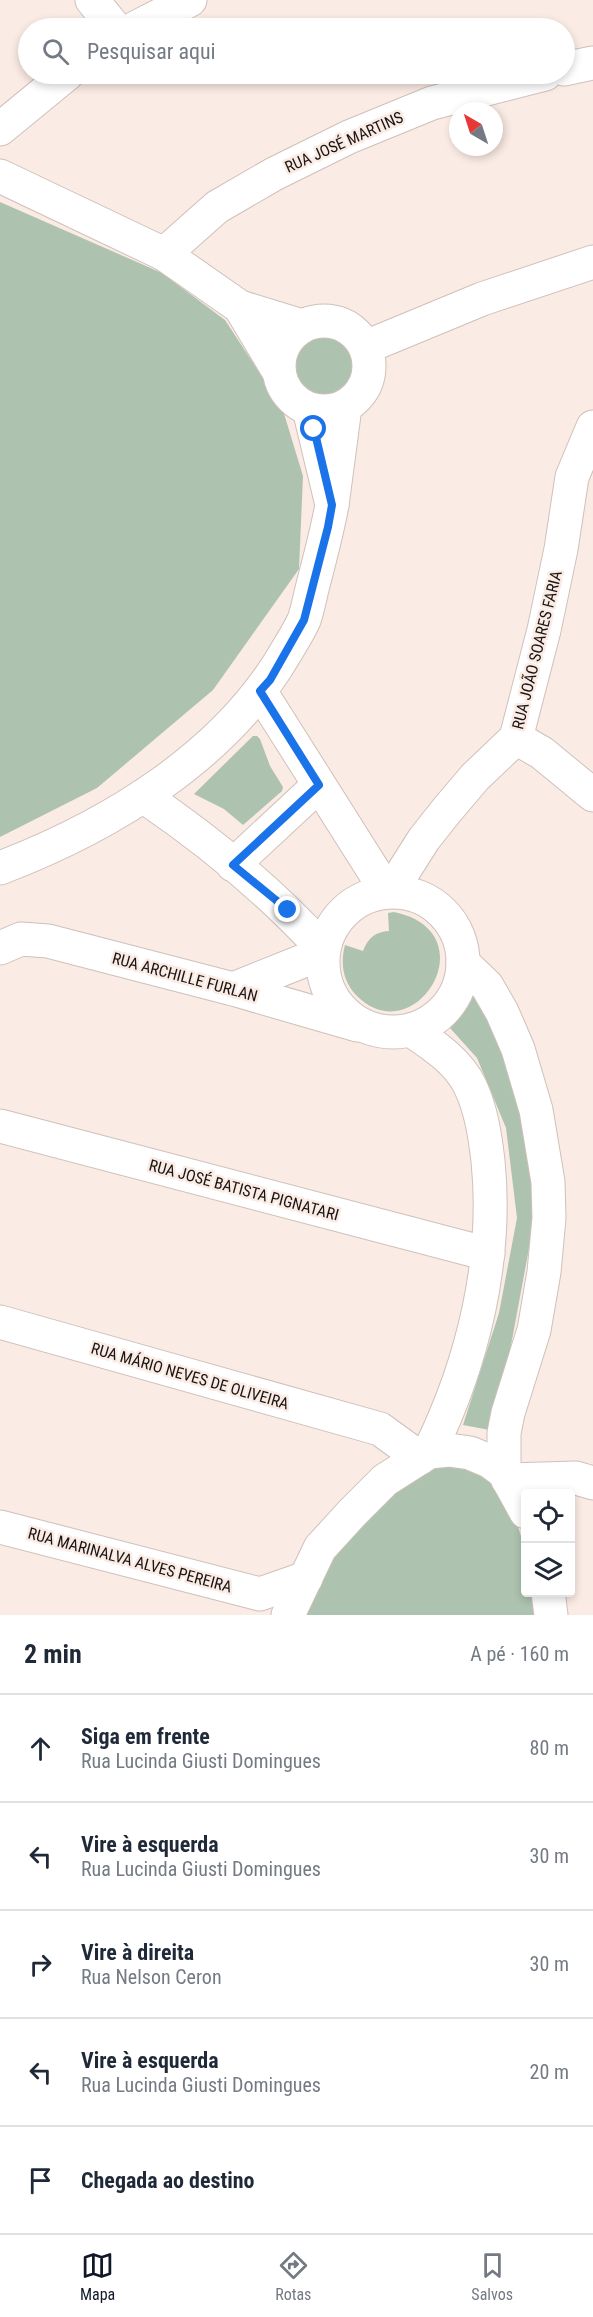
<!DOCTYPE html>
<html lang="pt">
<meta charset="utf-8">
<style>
body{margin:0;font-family:"Roboto Condensed",sans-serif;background:#f6f6f7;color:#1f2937}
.controls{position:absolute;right:18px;bottom:18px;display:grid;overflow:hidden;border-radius:6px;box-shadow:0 3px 9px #0003}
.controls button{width:54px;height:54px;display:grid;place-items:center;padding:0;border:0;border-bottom:2px solid #e0e1e3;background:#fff;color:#1f2937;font:30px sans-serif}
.compass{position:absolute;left:449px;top:102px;width:54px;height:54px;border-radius:50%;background:#fff;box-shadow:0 3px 9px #0003;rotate:321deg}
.stop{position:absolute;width:18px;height:18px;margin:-14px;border:4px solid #1a73e8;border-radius:50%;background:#fff}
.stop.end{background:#1a73e8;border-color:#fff;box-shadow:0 2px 6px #0008}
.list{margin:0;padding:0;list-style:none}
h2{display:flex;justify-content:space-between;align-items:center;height:78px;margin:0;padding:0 24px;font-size:26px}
h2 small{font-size:20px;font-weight:400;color:#747a83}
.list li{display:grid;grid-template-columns:39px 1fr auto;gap:18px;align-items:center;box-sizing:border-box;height:108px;padding:0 24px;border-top:2px solid #e0e1e3}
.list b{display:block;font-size:22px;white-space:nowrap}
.list p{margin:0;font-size:20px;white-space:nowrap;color:#747a83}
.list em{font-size:20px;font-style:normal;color:#747a83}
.icon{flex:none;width:33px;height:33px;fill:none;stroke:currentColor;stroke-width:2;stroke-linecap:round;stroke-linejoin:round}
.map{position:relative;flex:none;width:593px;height:1615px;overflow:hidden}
.search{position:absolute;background:#fff;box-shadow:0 3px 9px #0003;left:18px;right:18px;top:18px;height:66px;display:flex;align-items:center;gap:15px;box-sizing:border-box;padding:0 21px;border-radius:33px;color:#747a83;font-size:22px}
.sheet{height:618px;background:#fff}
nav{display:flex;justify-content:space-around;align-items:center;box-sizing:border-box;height:84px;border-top:2px solid #e0e1e3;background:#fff;font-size:16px;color:#747a83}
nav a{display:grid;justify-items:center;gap:3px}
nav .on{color:#111827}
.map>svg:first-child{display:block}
.green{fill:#adc3af}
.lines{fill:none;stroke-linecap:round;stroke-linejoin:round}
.minor-casing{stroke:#cfc0ba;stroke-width:35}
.minor{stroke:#fff;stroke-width:33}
.route{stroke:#1a73e8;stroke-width:8}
.labels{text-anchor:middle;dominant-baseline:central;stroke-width:5;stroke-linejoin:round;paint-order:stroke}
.street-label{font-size:16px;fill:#1a1513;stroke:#faebe4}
</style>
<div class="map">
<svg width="593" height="1615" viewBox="0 0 593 1615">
<rect width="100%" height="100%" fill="#faebe4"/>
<g class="green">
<path d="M 0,202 L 162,273 L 225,320 L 282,407 L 303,476 L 299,569 L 213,690 L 97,788 L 0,837 Z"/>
<circle cx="325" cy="366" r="37"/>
<path d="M 253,736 L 257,736 L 260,739 L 270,766 L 283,787 L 282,791 L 243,825 L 224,809 L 194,794 Z"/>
<path d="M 394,912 C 490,932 415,1054 357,996 C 343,982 340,964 345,945 L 363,951 C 368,938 375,932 389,931 L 388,913 Z"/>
<path d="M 472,994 L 508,1053 L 538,1200 L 495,1431 L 463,1425 L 499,1313 L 517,1218 L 506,1128 L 477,1058 L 450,1028 Z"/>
<path d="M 452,1463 L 494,1481 L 515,1518 L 525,1548 L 526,1592 L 535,1593 L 538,1615 L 302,1615 L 333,1555 L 361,1520 L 430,1465 Z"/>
</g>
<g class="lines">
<defs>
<g id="minor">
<path d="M 92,0 L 115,28"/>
<path d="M 135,28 L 190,0"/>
<path d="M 564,69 L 593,63"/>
<path d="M 0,129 L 67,74"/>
<path d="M 0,176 L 164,254 L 240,307"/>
<path d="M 164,254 L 217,207 L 274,174 L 349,137 L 432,103 L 545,74"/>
<circle cx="324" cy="366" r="45"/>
<path d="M 366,347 L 482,299 L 593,262"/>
<path d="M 279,372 L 240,307 L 302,326"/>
<path d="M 309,409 L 332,505 L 345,407"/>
<path d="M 260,691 L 387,892"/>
<path d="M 516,738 L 542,753 L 593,795"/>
<path d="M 143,796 C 208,840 270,891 323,949"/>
<path d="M 233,865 L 319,785"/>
<path d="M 0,868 C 110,826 226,756 286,652 C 292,642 299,631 304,620 C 308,609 310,596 313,585 C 320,558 327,532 332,505"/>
<path d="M 391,891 L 424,839 L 447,810 L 475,777 L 516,738 L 544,630 L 561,549 L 572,477 L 593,427"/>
<circle cx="393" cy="962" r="70"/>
<path d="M 0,948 L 21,939 L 48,941 L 233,989 L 357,1025"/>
<path d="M 463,963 L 487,986 L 502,1012 L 518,1049 L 536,1110 L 548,1182 L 549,1218 L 544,1272 L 534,1330 L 508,1413 L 504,1433 L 504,1472"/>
<path d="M 233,989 L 323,953"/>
<path d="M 411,1030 C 433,1045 458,1061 470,1086 C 481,1109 485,1135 488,1161 C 498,1259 473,1363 429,1452"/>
<path d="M 0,1126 L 488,1254"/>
<path d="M 0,1322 L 380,1429 L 420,1458"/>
<path d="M 508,1480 L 576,1478 L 593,1483"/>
<path d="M 0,1527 L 260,1594 L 306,1578"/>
<path d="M 548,1592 L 551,1615"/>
<path d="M 288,1615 L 320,1548 L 352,1513 L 385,1480 L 429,1452 L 449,1450 L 470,1453 L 489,1461 L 504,1472 L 526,1512"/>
</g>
</defs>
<use href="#minor" class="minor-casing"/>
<use href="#minor" class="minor"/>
</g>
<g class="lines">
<path class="route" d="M 288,910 L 233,865 L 319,785 L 260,691 L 270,680 L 304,620 L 328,527 L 332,505 L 314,429"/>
</g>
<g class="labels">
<g class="street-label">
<text transform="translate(344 142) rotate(-24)">RUA JOSÉ MARTINS</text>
<text transform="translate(537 650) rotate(-76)">RUA JOÃO SOARES FARIA</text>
<text transform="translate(185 977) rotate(15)">RUA ARCHILLE FURLAN</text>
<text transform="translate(244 1190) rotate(15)">RUA JOSÉ BATISTA PIGNATARI</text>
<text transform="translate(190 1376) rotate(16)">RUA MÁRIO NEVES DE OLIVEIRA</text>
<text transform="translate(130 1560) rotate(15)">RUA MARINALVA ALVES PEREIRA</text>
</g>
</g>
</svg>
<div class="controls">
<button><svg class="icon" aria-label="locate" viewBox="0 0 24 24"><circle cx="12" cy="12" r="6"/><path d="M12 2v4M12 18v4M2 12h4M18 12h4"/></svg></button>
<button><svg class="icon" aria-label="layers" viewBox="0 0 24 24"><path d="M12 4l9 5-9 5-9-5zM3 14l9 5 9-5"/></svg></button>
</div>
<svg class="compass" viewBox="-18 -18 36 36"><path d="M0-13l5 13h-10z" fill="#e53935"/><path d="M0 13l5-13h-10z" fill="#747a83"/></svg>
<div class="stop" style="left:314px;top:429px"></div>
<div class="stop end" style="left:288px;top:910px"></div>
<div class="search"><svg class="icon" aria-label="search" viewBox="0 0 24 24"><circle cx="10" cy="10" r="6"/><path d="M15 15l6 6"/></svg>Pesquisar aqui</div>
</div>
<section class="sheet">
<h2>2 min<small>A pé · 160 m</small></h2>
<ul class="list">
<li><svg class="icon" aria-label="ahead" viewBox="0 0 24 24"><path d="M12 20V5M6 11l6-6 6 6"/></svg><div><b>Siga em frente</b><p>Rua Lucinda Giusti Domingues</p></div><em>80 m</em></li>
<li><svg class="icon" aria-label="left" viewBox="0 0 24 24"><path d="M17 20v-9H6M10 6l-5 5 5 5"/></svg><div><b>Vire à esquerda</b><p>Rua Lucinda Giusti Domingues</p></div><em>30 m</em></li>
<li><svg class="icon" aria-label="right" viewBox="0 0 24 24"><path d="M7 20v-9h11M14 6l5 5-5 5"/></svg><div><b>Vire à direita</b><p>Rua Nelson Ceron</p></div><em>30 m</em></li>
<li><svg class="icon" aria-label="left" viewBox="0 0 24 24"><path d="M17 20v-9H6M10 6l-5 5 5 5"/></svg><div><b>Vire à esquerda</b><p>Rua Lucinda Giusti Domingues</p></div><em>20 m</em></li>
<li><svg class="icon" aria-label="arrive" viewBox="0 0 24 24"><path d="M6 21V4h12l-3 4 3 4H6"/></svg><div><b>Chegada ao destino</b></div></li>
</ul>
</section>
<nav>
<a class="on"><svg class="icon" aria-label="map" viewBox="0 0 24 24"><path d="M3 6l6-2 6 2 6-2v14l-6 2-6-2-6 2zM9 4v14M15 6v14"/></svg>Mapa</a>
<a><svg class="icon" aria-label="directions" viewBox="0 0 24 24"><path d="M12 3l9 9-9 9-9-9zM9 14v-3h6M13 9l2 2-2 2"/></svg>Rotas</a>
<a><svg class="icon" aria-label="saved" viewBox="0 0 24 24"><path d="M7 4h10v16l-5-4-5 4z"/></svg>Salvos</a>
</nav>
